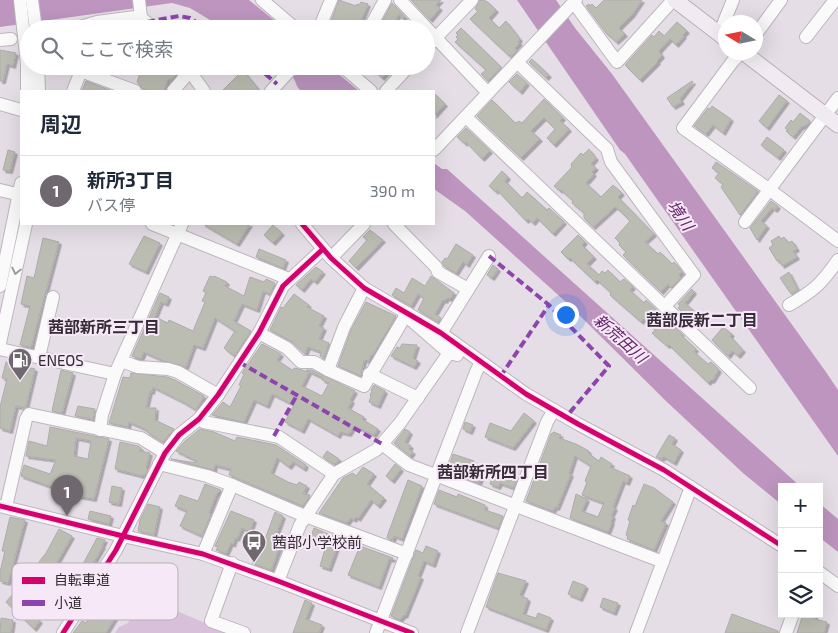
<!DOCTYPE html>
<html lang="ja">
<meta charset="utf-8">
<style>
body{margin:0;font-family:"Exo 2","Noto Sans JP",sans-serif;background:#f6f6f7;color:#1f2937}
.controls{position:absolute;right:15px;bottom:15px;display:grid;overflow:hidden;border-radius:0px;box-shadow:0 5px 20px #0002}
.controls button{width:45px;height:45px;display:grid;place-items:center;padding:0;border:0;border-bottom:1px solid #e0e1e3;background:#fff;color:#1f2937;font:25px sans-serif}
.compass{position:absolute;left:718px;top:15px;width:45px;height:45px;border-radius:50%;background:#fff;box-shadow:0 5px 20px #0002;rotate:280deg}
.you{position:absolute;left:565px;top:314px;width:18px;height:18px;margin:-12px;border:4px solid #fff;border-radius:50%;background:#1a73e8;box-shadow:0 0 0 8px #1a73e833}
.badge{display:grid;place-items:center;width:32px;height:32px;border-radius:50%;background:#6f696f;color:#fff;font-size:16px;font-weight:700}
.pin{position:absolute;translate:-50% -41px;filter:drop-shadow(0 1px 2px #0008)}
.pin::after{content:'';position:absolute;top:26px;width:18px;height:15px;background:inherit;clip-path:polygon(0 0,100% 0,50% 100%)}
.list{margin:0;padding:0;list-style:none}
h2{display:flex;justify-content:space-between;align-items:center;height:65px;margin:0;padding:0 20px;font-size:21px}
h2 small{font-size:16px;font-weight:400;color:#747a83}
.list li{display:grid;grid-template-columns:32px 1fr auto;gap:15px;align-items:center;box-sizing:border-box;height:70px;padding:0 20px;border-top:1px solid #e0e1e3}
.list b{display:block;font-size:19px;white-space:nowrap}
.list p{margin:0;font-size:16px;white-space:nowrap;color:#747a83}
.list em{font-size:16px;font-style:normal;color:#747a83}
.icon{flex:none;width:28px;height:28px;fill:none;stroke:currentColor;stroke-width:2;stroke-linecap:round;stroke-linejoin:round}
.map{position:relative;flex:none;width:838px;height:633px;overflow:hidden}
.search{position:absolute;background:#fff;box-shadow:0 5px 20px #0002;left:20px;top:20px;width:415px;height:55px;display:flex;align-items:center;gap:12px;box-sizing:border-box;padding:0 18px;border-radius:28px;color:#747a83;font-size:19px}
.panel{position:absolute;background:#fff;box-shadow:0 5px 20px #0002;left:20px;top:90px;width:415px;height:135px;border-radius:0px}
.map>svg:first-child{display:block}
.green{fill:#d9c0da}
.water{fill:#bd95bf}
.building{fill:#bcbdb2;stroke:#aeabac;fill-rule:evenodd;filter:url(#shadow)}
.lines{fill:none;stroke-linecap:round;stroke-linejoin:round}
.minor-casing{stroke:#bdb6bd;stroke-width:14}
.major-casing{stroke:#b9adb9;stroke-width:17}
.minor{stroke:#fbfafb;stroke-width:12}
.major{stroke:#f0ebf1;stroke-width:15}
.quiet{stroke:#8e44ad;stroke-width:4;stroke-dasharray:8 4;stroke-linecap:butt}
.cycleway-casing{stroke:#f6e8f7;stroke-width:8}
.cycleway{stroke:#d6006c;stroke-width:5}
.oneway{stroke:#9f9c9f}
.labels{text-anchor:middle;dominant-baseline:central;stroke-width:4;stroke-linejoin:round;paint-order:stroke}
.poi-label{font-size:15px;fill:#2f2a2f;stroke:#f6e8f7;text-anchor:start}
.water-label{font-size:16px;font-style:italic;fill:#622267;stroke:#f6e8f7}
.neighbourhood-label{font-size:16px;font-weight:bold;fill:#362c37;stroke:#f6e8f7}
.key{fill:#f6e8f7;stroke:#baafbb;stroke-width:1}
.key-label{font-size:14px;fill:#2f2a2f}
</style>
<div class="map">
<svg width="838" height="633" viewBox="0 0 838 633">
<defs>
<filter id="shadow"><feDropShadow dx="2.5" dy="2.5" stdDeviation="0" flood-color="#0004"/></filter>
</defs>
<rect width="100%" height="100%" fill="#e6dee6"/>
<path class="green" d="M 141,596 L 229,633 L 115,633 L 119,627 L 128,623 Z"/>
<g class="water">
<path d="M 0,0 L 249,0 L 285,29 L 225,29 L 190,8 L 172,3 L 0,27 Z"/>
<path d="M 517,0 L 556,0 L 575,28 L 612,74 L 826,372 L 838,390 L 838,456 L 625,154 L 620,150 Z"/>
<path d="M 271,66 L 329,66 L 359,91 L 302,91 C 297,88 297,86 295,81 C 291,71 280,69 271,66 Z"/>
<path d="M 434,163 L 442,169 L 447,169 L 801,487 L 782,487 L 782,505 L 743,473 L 667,402 L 567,303 L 465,211 L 434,189 Z"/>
<path d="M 819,503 L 838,519 L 838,552 L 819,537 Z"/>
</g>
<g class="building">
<path d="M 339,0 L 356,6 L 357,4 L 359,5 L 361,2 L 368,4 L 361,21 L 363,23 L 361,29 L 328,29 Z"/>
<path d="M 411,0 L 441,0 L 436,5 L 440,8 L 430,20 Z"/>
<path d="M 480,0 L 484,0 L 489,3 L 496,10 L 489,18 L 499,28 L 506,21 L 520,39 L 518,42 L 520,43 L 515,48 L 517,50 L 512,56 L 508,55 L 470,19 L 478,11 L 475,9 Z"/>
<path d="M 604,0 L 642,0 L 632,15 L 619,28 L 625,34 L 616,42 L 606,33 L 586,6 L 589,4 L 590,6 L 592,4 L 596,8 Z"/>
<path d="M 392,3 L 405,17 L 403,19 L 399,14 L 391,29 L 378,29 Z"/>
<path d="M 677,22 L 687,31 L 683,35 L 684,36 L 676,45 L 670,39 L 659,51 L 662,56 L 657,61 L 658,62 L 640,80 L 625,65 L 652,35 L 654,37 L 659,31 L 664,36 Z"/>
<path d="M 461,28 L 501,67 L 488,81 L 481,74 L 486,70 L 455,42 L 458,39 L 456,37 L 458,35 L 456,33 Z"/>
<path d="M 0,50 L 16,53 L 13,66 L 7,64 L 3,81 L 0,81 Z"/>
<path d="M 532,59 L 549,75 L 546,78 L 529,62 Z"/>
<path d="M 142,66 L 169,66 L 168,68 L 177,74 L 171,80 L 168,79 L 164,91 L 150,91 L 143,89 L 137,82 Z"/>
<path d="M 369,66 L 393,66 L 382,78 Z"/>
<path d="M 243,70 L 260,91 L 222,91 Z"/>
<path d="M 517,74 L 527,83 L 520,92 L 509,82 Z"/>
<path d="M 86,81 L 112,91 L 82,91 Z"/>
<path d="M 692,81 L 693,82 L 680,99 L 682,102 L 673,107 L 667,98 Z"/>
<path d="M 434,93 L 445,104 L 434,116 Z"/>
<path d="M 779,95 L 787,101 L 786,102 L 767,128 L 759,121 Z"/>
<path d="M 544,99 L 563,118 L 560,121 L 569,129 L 554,145 L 547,138 L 555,129 L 544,118 L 531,131 L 540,139 L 521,158 L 477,116 L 492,100 L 513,121 L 516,123 L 519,121 L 522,123 Z"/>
<path d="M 712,106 L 731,119 L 723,133 L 713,125 L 706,134 L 694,126 L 708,108 L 710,109 Z"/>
<path d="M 800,113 L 810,121 L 807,125 L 801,127 L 793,137 L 786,131 L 788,130 L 785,128 L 791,120 L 793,122 Z"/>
<path d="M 466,128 L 490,151 L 482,159 L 466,142 L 465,144 L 457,137 Z"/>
<path d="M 767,137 L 784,150 L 778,158 L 761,145 Z"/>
<path d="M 589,149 L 596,158 L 591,164 L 596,168 L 592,172 L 594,174 L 586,183 L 601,197 L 613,185 L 622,193 L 618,197 L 654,234 L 645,242 L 658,254 L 660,252 L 672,264 L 674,262 L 682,272 L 679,275 L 681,277 L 671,288 L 668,284 L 661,292 L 623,255 L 626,252 L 619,245 L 620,243 L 615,238 L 630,221 L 620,211 L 615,207 L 593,227 L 584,218 L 584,213 L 572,203 L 573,201 L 561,190 L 560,191 L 554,186 L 572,167 L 571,165 L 572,163 L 581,153 L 583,155 Z"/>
<path d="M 8,150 L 15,152 L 10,171 L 3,170 Z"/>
<path d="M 716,162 L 758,191 L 740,215 L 721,187 L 723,184 L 715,178 L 719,173 L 712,168 Z"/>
<path d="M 502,171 L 508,177 L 505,181 L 522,198 L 527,192 L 547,210 L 549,208 L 564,222 L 553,234 L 537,218 L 533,223 L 528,219 L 526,221 L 497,190 L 496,192 L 489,186 Z"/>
<path d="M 771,201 L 778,206 L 775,210 L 772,208 L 761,221 L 767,226 L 757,240 L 750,228 Z"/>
<path d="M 203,224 L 250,224 L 237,244 Z"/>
<path d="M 273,225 L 282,233 L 273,243 L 264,235 Z"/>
<path d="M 370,230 L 383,240 L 356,268 L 349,261 L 367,240 L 363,237 Z"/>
<path d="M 578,235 L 585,242 L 582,245 L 594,257 L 587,264 L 599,275 L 602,271 L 605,273 L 608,270 L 620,282 L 624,279 L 633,287 L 630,290 L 644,303 L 646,300 L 682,334 L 681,335 L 696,349 L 694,352 L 708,364 L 711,362 L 719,370 L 712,381 L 711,380 L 708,383 L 669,345 L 667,346 L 652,333 L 655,330 L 643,319 L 641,322 L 610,295 L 611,293 L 597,280 L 595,282 L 570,258 L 568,259 L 561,252 Z"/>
<path d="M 144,236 L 160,243 L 146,272 L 129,264 Z"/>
<path d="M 779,236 L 781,239 L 784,237 L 788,243 L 792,241 L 797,249 L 793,251 L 797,257 L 782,266 L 779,260 L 777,261 L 769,248 L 773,245 L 771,241 Z"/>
<path d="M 43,238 L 59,242 L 31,347 L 20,345 L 30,306 L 21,304 L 27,276 L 34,278 Z"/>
<path d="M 456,244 L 473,255 L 467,265 L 463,262 L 456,273 L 444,266 L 442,262 L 445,258 L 447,259 Z"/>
<path d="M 259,249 L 286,260 L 283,268 L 256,257 Z"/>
<path d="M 493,265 L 498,269 L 492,278 L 487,275 Z"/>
<path d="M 316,267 L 323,272 L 315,282 L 311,279 L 302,290 L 296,285 Z"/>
<path d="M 789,272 L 798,290 L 791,294 L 780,278 Z"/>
<path d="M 210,276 L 213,277 L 214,276 L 227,282 L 225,286 L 244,296 L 250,277 L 264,282 L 266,279 L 275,283 L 270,294 L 263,291 L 257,310 L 242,304 L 234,321 L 251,331 L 234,356 L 224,348 L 235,331 L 215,318 L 203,348 L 194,345 L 186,367 L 164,361 L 144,352 L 141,359 L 132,356 L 160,293 L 169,297 L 166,304 L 161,302 L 155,317 L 168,323 L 169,320 L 193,331 L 205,302 L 202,301 L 206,293 L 203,291 Z"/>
<path d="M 431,276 L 454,293 L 450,299 L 447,298 L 445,301 L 443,300 L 435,314 L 441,318 L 438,322 L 418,310 L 424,298 L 418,294 L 411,306 L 392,295 L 396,288 L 404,293 L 412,278 L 425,286 Z"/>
<path d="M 692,289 L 694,292 L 685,303 L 694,311 L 688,318 L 678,308 L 680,306 L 678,304 Z"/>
<path d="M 294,294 L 309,305 L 307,307 L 324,316 L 319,326 L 324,328 L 319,339 L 329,343 L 324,358 L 320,356 L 321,352 L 308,347 L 305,354 L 304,353 L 291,341 L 270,330 L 281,307 L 283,308 Z"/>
<path d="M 366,302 L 396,316 L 372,356 L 371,355 L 369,361 L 364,360 L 361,376 L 338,366 L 351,330 Z"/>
<path d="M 723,327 L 732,334 L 730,336 L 743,350 L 738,356 L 732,351 L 728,356 L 712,340 Z"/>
<path d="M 262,344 L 281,354 L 277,360 L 292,370 L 295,368 L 309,372 L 302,386 L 322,396 L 329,383 L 322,380 L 323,378 L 306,370 L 312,370 L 355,391 L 350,400 L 352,401 L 348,408 L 364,417 L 362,419 L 378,429 L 374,435 L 354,426 L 349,434 L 340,432 L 338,436 L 308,419 L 302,431 L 285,422 L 294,405 L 272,394 L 267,406 L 254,400 L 244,422 L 212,415 L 223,402 L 230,407 L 241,386 L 239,385 L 244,374 L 242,373 Z"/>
<path d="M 402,344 L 417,345 L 413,358 L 418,361 L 414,367 L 391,356 L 397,347 L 400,348 Z"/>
<path d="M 6,362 L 35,369 L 26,407 L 24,408 L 16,406 L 10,431 L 0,428 L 0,407 L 7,379 L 2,378 Z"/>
<path d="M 61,370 L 73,373 L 62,413 L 52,411 Z"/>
<path d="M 131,373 L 167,377 L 175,380 L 204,396 L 196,410 L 183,402 L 153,387 L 152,392 L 150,391 L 146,408 L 156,408 L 155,420 L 174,429 L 163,442 L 147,432 L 147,430 L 129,422 L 128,427 L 109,423 L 123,377 L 130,378 Z"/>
<path d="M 374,385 L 385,391 L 378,406 L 369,402 L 371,396 L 370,395 L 372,391 L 371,390 Z"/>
<path d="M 78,406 L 95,409 L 93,419 L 75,416 Z"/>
<path d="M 524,413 L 534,421 L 513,448 L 485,437 L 490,423 L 511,431 Z"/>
<path d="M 465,422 L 473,425 L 470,432 L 463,429 Z"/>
<path d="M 50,427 L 109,439 L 94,499 L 78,496 L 80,492 L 62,485 L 61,488 L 53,485 L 52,487 L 21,476 L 24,465 L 50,474 L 56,460 L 26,456 L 29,441 L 47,446 ZM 76,438 L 91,441 L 88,459 L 74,456 Z"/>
<path d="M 200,429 L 214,432 L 235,441 L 237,437 L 276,445 L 306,465 L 304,469 L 293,462 L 289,467 L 277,458 L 271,473 L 288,482 L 297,485 L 299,482 L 307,486 L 303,494 L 310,495 L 303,506 L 229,475 L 231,469 L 215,465 L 214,470 L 171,459 L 196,463 L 197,461 L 176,451 L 185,441 Z"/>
<path d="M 405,429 L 410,432 L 405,442 L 411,446 L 409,449 L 413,452 L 410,456 L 394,443 Z"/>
<path d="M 554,432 L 561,435 L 559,438 L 576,444 L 589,451 L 588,453 L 599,461 L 601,457 L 612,464 L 610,467 L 630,476 L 627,483 L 623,481 L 613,507 L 615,508 L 611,516 L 613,516 L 611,522 L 612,522 L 608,532 L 570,518 L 576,494 L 587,499 L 582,511 L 598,517 L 604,503 L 582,495 L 587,482 L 585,481 L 591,466 L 575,456 L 569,474 L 571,474 L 557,508 L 555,507 L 553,511 L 526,501 L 551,434 Z"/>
<path d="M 669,435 L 675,438 L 672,444 L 681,450 L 674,463 L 664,457 L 661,459 L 656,457 Z"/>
<path d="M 120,442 L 138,446 L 141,448 L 140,451 L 150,453 L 146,468 L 148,469 L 145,475 L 142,475 L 142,476 L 115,469 Z"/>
<path d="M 327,451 L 339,459 L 337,463 L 334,464 L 323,457 Z"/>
<path d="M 453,454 L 474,461 L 469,473 L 481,478 L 479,483 L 461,476 L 462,473 L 449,466 Z"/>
<path d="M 395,464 L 401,469 L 392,481 L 386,476 Z"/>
<path d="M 363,467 L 374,474 L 367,484 L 384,498 L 378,506 L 371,500 L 358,519 L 356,517 L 354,520 L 351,518 L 347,523 L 319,513 L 343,478 L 353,473 L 356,476 Z"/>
<path d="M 495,470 L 517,479 L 513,488 L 500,483 L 498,487 L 490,484 Z"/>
<path d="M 408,480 L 422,486 L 402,539 L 394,536 L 393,540 L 387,538 L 388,534 Z"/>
<path d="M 205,484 L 221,490 L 216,495 L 209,513 L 211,514 L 202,536 L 180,526 L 187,511 L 175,506 L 180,495 L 198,501 Z"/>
<path d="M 644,484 L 654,488 L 673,502 L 661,521 L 666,523 L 654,550 L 627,539 L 628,536 L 626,535 L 630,521 L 628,520 L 633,505 L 635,506 Z"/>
<path d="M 112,486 L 122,488 L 119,504 L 109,502 Z"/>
<path d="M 439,490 L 457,497 L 458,494 L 485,505 L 485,510 L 503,516 L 498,528 L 434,504 Z"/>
<path d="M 148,504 L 160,507 L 154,535 L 138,531 L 140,520 Z"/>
<path d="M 90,511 L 111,516 L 109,524 L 88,519 Z"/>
<path d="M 231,511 L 254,520 L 250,532 L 242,528 L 237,539 L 235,538 L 233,545 L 231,543 L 226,554 L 216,550 L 218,547 L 215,546 Z"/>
<path d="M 275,512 L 283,516 L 275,538 L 282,541 L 271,570 L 252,563 L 257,552 L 260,553 Z"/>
<path d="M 10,517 L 25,520 L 8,583 L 0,581 L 0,572 L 5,551 L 2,551 Z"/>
<path d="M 314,528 L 340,539 L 329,569 L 320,566 L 326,546 L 310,540 Z"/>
<path d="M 59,529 L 72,536 L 47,580 L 62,595 L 55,602 L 50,597 L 45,603 L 36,595 L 25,607 L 40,621 L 34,629 L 6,602 L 23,582 L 25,583 L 36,568 L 35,567 L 46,553 Z"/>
<path d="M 97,538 L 105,540 L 102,546 L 103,546 L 85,578 L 77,575 Z"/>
<path d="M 360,546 L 393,558 L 392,560 L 389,559 L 379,587 L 348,575 Z"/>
<path d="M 426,546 L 438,551 L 433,565 L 424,561 L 418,576 L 421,577 L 405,616 L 404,615 L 400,620 L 391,616 L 416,550 L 423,553 Z"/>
<path d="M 498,573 L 526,581 L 520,595 L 528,599 L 523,614 L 536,618 L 538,613 L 551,618 L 546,630 L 486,607 Z"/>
<path d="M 573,581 L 586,586 L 580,599 L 568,594 Z"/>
<path d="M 603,598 L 618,603 L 614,613 L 600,607 Z"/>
<path d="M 305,600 L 312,603 L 306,619 L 322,625 L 319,633 L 293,633 Z"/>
<path d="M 104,605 L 118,613 L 106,633 L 73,633 L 82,621 L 86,623 L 89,617 L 95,620 Z"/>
<path d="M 732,614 L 778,631 L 778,633 L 725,633 Z"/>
<path d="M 803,614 L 816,614 L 814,619 L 827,622 L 824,633 L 797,633 Z"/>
<path d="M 1,618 L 13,620 L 11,633 L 0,633 Z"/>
</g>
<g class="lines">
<defs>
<g id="minor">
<path d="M 20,0 L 27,64 L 27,91"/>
<path d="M 32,0 L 36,29"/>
<path d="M 139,0 L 141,18"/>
<path d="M 262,0 L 296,29"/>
<path d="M 400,0 L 488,93"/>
<path d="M 574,3 L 617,62 L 673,0"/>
<path d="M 73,29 L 97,22 L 135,17 L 141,18 L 155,29"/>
<path d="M 319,29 L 331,0"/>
<path d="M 369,29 L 385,0"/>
<path d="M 717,33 L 722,27 L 733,0"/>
<path d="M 756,34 L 781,0"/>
<path d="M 806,37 L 835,0"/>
<path d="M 0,40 L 11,39"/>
<path d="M 426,48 L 472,0"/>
<path d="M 742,52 L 733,61 L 683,128 L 770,190 L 838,241"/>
<path d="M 518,63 L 607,149 L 611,162 L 694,275 L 665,306"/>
<path d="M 38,66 L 39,91"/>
<path d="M 186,66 L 204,91"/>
<path d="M 342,66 L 371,91"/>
<path d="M 81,71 L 135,91"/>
<path d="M 73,91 L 83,66"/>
<path d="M 173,91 L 190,71"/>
<path d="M 271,91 L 294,66"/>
<path d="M 386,91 L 409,66"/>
<path d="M 0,104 L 21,110"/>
<path d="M 466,117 L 750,388"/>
<path d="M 434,150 L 576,0"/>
<path d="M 0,190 L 21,195"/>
<path d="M 745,222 L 838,98"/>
<path d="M 152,224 L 289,279"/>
<path d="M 302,224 L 331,258 L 364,288 L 441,333 L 526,394 L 578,424 L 664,470 L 782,546"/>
<path d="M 394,224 L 436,267 L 438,272 L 468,289"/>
<path d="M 331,258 L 364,224"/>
<path d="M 0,286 L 21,183"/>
<path d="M 789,305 C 815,290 821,284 838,260"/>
<path d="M 259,333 L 287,348 L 301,362 L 314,362 L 328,370 L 364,386 L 407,313 L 411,320 L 449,353 L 457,355"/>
<path d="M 441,333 L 489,256"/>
<path d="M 0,343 L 26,224"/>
<path d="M 0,349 L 115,374"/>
<path d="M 39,357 L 53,297"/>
<path d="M 121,361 L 138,367 L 168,369 L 178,372 L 218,395"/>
<path d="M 328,370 L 344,327 L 364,288"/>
<path d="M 369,374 L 418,398"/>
<path d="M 199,419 L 204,422 L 279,437 L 334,474"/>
<path d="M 100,430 L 102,415 L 115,374 L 182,224"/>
<path d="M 382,444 L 409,465 L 663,562"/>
<path d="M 159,464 L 207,476 L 232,485 L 305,516 L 407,554"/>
<path d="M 0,506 L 123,536 L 203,554 L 278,581 L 412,633"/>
<path d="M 6,507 L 26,419 L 29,414 L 141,438 L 165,453"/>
<path d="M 203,554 L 232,485"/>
<path d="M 232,563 L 211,621 L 244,633"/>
<path d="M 819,572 L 838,586"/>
<path d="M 278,581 L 300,525 L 334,474 L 376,450 L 382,444 L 400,423 L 449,353"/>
<path d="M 63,633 L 116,550 L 165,453 L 179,435 L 199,419 L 218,395 L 259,333 L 283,286 L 323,249"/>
<path d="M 376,633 L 476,372 L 481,362"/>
<path d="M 467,633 L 547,422 L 554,410"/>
<path d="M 636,633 L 691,487"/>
<path d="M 786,633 L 793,614"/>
</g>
<g id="major">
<path d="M 675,0 L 726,39"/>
<path d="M 743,52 L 838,125"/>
</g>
</defs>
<use href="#minor" class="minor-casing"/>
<use href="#major" class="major-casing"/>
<use href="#minor" class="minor"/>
<use href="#major" class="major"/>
<g class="quiet">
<path d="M 147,22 L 179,16 L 190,18 L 207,29"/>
<path d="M 256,66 L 277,84"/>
<path d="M 489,256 L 549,305 L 609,366 L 566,417"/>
<path d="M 239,362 L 382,444"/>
<path d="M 500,377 L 549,305"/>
<path d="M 274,436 L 297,395"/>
</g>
<defs>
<g id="cycleway">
<path d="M 302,224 L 331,258 L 364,288 L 441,333 L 526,394 L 578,424 L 664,470 L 782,546"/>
<path d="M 0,506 L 123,536 L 203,554 L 278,581 L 412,633"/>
<path d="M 63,633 L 116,550 L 165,453 L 179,435 L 199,419 L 218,395 L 259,333 L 283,286 L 323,249"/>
</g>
</defs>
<use href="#cycleway" class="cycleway-casing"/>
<use href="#cycleway" class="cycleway"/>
</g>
<defs><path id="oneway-chevron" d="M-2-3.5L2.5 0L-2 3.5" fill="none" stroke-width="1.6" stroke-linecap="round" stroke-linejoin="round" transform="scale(1.25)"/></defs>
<use class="oneway" href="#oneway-chevron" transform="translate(16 271) rotate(103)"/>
<defs>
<symbol id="fuel-pin" viewBox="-11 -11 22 30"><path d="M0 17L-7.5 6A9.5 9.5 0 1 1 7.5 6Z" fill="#6f696f" stroke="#f6e8f7"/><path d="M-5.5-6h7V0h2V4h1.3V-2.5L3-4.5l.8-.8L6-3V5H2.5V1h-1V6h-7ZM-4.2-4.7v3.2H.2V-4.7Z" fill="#fff"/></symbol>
<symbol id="bus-pin" viewBox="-11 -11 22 30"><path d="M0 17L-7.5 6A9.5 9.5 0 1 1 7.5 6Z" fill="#6f696f" stroke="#f6e8f7"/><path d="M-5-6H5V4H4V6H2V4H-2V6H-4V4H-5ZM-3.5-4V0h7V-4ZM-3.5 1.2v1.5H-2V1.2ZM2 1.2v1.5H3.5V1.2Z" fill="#fff"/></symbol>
</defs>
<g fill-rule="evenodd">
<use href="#fuel-pin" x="6" y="346" width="28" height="38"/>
<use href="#bus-pin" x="240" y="528" width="28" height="38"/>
</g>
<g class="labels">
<g class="poi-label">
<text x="38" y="360">ENEOS</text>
<text x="272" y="542">茜部小学校前</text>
</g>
<g class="water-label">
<text transform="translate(681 215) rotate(55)">境川</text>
<text transform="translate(621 338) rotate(42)">新荒田川</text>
</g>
<g class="neighbourhood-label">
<text x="702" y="319">茜部辰新二丁目</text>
<text x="104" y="326">茜部新所三丁目</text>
<text x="493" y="471">茜部新所四丁目</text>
</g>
</g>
<rect x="12" y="563" width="166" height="57" rx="8" class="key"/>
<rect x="22" y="577" width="23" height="7" fill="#d6006c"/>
<rect x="22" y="600" width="23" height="6" fill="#8e44ad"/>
<g class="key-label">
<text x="54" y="585">自転車道</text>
<text x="54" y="608">小道</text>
</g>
</svg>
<div class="controls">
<button>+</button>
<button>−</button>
<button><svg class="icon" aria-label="layers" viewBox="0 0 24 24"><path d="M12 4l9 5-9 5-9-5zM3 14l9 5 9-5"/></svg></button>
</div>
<svg class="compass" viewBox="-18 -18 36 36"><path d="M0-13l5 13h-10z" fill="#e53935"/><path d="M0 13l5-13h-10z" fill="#747a83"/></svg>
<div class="you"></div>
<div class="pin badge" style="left:67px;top:516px">1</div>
<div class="search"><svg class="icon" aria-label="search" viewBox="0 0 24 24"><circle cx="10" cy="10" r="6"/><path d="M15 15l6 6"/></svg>ここで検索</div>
<section class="panel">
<h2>周辺<small></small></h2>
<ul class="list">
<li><span class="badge">1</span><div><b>新所3丁目</b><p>バス停</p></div><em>390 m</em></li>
</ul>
</section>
</div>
